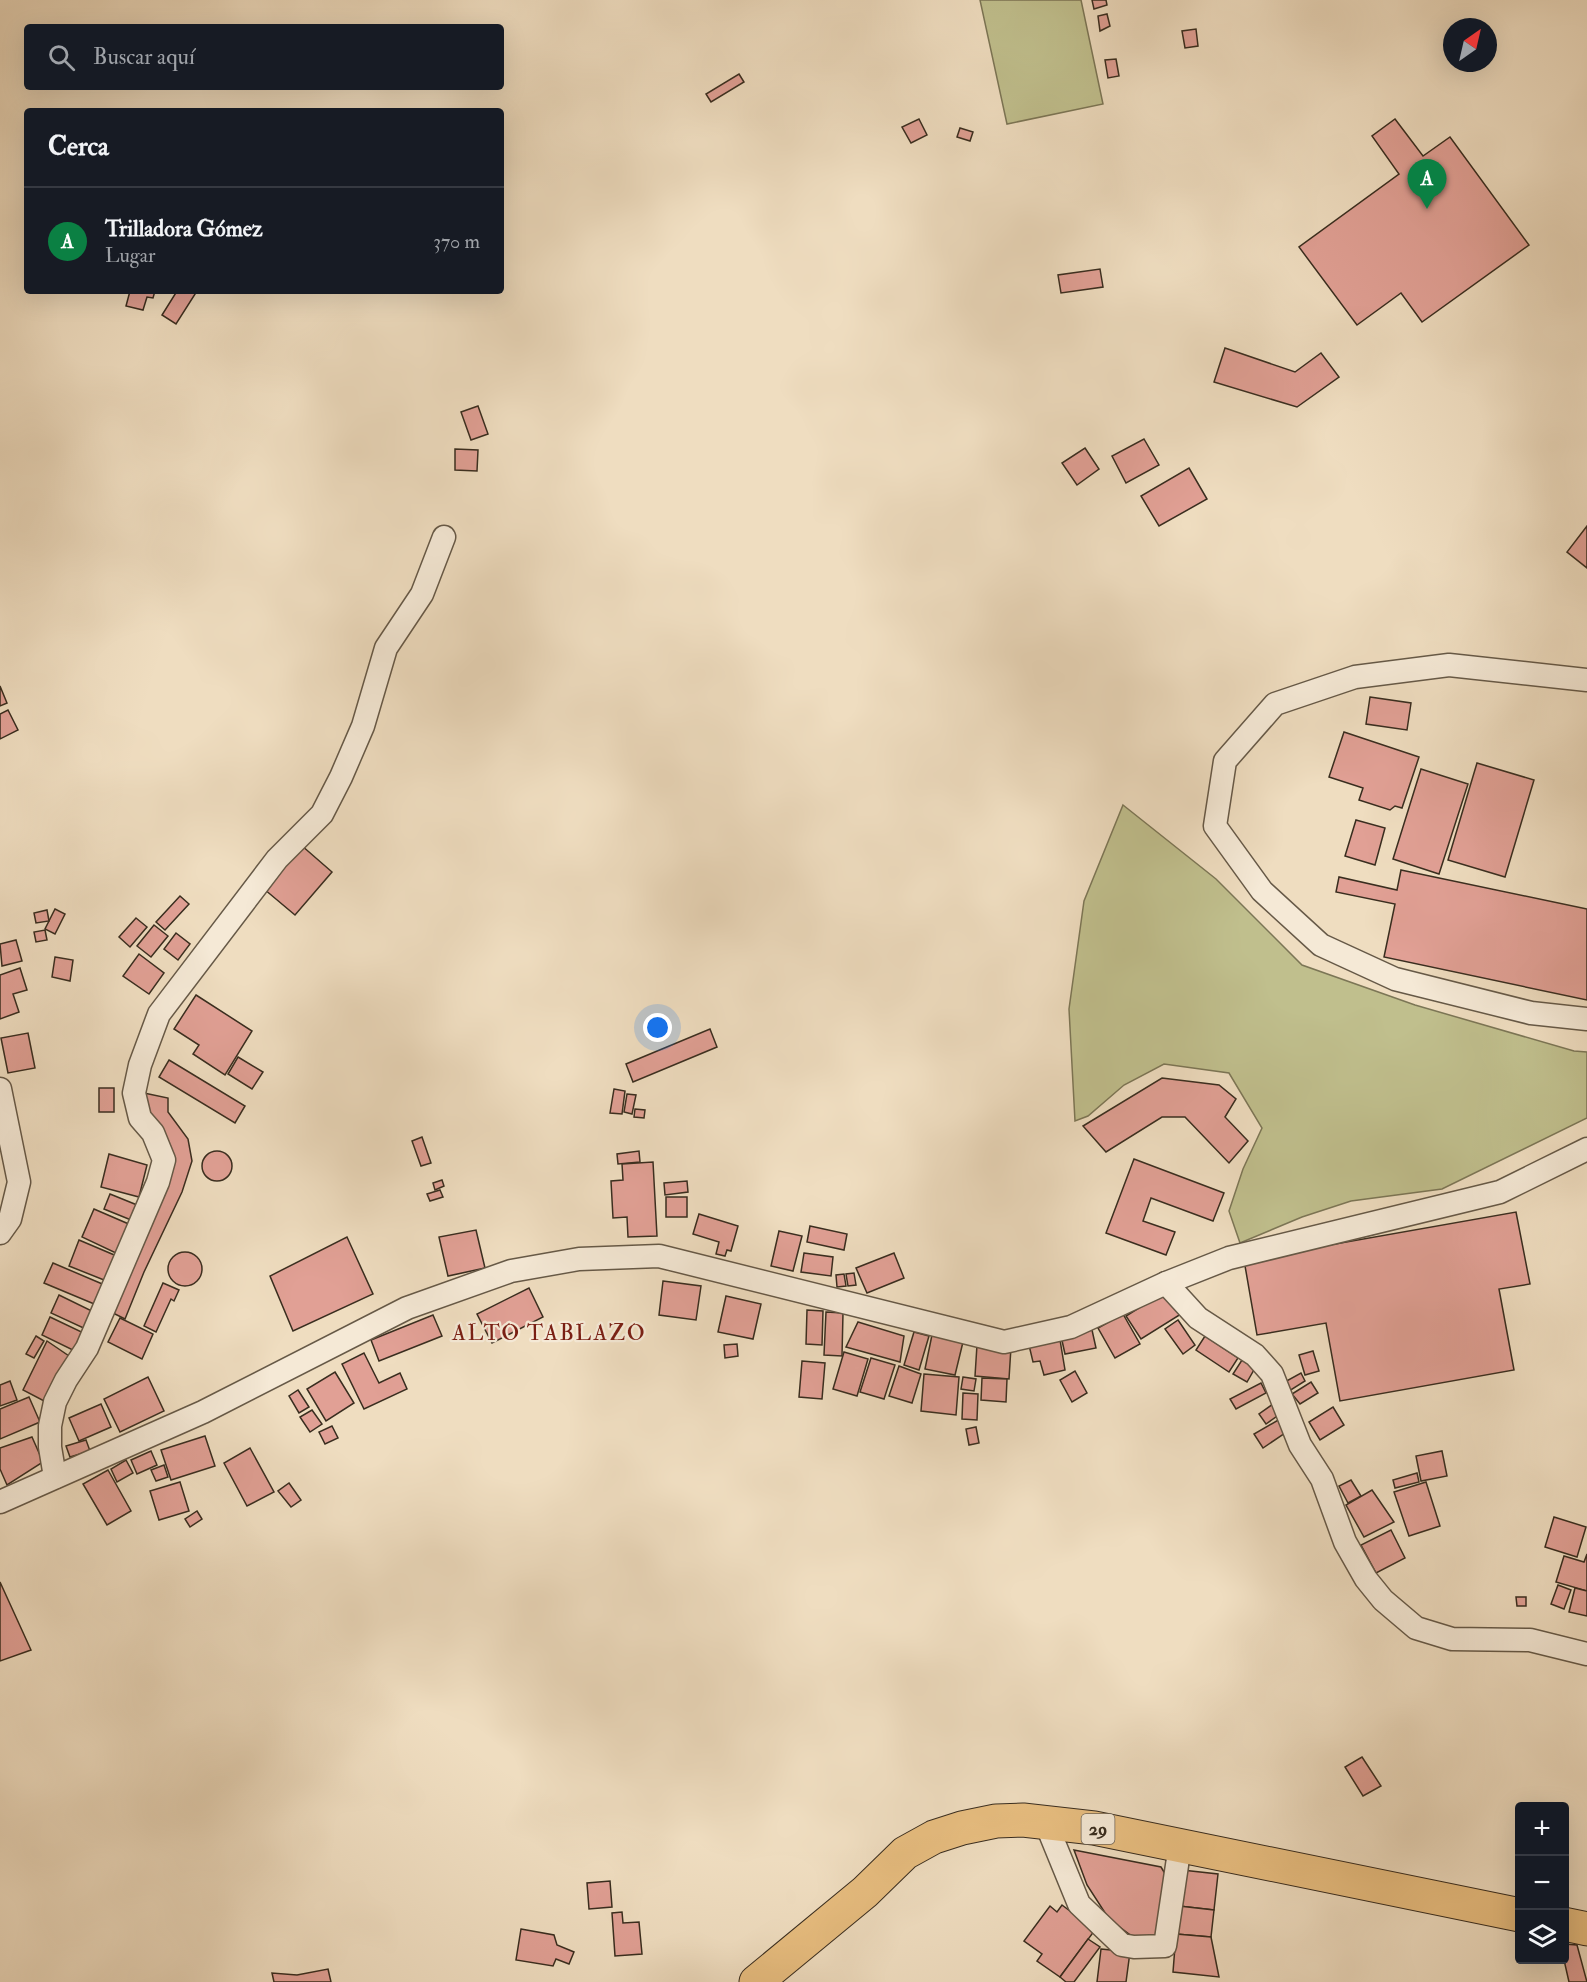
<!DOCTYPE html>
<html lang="es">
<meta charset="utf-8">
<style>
body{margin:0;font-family:"IM FELL Double Pica",serif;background:#20242c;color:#f1f3f6}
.controls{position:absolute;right:18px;bottom:18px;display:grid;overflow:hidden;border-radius:6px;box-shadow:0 6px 24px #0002}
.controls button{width:54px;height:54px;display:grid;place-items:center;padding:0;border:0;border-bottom:2px solid #363941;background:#171b24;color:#f1f3f6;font:30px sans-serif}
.compass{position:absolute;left:1443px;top:18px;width:54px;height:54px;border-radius:50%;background:#171b24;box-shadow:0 6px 24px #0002;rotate:34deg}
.you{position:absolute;left:658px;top:1028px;width:21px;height:21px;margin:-15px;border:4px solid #fff;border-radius:50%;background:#1a73e8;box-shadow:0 0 0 9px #1a73e833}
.badge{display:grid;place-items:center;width:39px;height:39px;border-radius:50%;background:#0b8043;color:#fff;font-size:20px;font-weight:700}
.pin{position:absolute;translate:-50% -50px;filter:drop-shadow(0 2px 3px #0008)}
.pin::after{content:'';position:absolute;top:32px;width:21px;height:18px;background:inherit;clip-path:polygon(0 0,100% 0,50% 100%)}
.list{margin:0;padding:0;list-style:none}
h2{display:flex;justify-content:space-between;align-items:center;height:78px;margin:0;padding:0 24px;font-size:26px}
h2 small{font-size:20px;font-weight:400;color:#9ea1a6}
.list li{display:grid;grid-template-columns:39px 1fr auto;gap:18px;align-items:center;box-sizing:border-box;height:108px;padding:0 24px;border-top:2px solid #363941}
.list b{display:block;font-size:22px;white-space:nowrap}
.list p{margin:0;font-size:20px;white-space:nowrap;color:#9ea1a6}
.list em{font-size:20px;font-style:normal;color:#9ea1a6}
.icon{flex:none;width:33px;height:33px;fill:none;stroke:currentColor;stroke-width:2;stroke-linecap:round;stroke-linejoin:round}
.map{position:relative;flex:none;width:1587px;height:1982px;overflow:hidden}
.search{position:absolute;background:#171b24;box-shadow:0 6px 24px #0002;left:24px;top:24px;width:480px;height:66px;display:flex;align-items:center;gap:15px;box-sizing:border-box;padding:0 21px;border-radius:6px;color:#9ea1a6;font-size:22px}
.panel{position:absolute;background:#171b24;box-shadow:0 6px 24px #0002;left:24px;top:108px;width:480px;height:186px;border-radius:6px}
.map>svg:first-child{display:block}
.green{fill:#c0bf8d;stroke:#7c7656;stroke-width:1.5}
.building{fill:#e1a095;stroke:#392d1f;stroke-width:1.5}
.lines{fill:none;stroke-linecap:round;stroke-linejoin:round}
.street-casing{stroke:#665947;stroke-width:25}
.primary-casing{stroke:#392d1f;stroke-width:35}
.street{stroke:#f5e9d6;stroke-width:22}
.primary{stroke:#e8be80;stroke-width:33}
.labels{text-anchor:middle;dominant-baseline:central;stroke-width:4.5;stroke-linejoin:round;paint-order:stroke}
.shield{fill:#f5e9d6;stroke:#716556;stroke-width:1.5}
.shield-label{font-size:18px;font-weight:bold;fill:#392d1f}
.quarter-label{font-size:22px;letter-spacing:1.5px;fill:#7a1f14;stroke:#f5e9d6}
</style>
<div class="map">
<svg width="1587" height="1982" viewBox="0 0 1587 1982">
<rect width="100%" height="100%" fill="#efddc0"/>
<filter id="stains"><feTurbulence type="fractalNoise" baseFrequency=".00333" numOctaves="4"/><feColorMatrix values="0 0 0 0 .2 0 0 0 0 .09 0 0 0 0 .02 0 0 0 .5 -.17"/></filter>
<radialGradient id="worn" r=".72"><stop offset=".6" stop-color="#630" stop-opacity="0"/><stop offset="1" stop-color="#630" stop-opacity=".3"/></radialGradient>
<g class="green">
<path d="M 980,0 L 1081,0 L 1103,104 L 1007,124 Z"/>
<path d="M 1123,805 L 1216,879 L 1302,965 L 1415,1005 L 1574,1051 L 1587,1052 L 1587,1118 L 1442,1189 L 1351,1201 L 1302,1217 L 1240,1243 L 1229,1211 L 1243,1169 L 1262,1128 L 1229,1073 L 1164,1064 L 1124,1085 L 1088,1116 L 1075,1121 L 1069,1009 L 1084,901 Z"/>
</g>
<g class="building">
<path d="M 1092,0 L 1106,0 L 1107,5 L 1094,9 Z"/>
<path d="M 1107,14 L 1110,26 L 1100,31 L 1098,16 Z"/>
<path d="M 1196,29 L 1198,46 L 1185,48 L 1182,31 Z"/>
<path d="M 1116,59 L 1119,76 L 1108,78 L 1105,60 Z"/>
<path d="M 739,74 L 744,82 L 711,102 L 706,94 Z"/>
<path d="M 919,119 L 927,135 L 911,143 L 902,127 Z"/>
<path d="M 1395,119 L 1423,156 L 1450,137 L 1529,245 L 1422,322 L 1401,293 L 1357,325 L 1299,247 L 1399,174 L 1372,136 Z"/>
<path d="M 960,128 L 973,132 L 970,141 L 957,137 Z"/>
<path d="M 1100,269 L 1103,287 L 1061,293 L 1058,275 Z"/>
<path d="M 130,291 L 155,291 L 153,298 L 147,297 L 143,310 L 126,306 Z"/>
<path d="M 177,291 L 197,291 L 176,324 L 162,315 Z"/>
<path d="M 1225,348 L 1295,372 L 1321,353 L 1339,377 L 1297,407 L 1214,382 Z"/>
<path d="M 478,406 L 488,434 L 471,440 L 461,412 Z"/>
<path d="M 1144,439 L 1159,465 L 1126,483 L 1112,456 Z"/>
<path d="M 1085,448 L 1099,469 L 1077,485 L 1062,463 Z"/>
<path d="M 455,449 L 478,450 L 477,471 L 455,470 Z"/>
<path d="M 1189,468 L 1207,499 L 1159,526 L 1141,496 Z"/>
<path d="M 1587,526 L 1587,568 L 1567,552 Z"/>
<path d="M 0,686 L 7,703 L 0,706 Z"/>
<path d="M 1370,697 L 1411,703 L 1407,730 L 1366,724 Z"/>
<path d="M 8,710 L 18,730 L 0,739 L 0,714 Z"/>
<path d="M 1344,732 L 1419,757 L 1402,808 L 1395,806 L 1390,810 L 1359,800 L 1363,788 L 1329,777 Z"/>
<path d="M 1477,763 L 1534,780 L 1505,877 L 1448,860 Z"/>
<path d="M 1421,769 L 1468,784 L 1439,874 L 1393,859 Z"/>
<path d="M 1356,820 L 1385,828 L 1375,865 L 1345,856 Z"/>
<path d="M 301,845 L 332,872 L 295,915 L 264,889 Z"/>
<path d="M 1401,870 L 1587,909 L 1587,1000 L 1384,957 L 1395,904 L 1336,892 L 1339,877 L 1397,890 Z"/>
<path d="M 180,896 L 189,904 L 165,930 L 156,922 Z"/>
<path d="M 55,909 L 65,914 L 55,934 L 45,929 Z"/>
<path d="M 47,910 L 49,921 L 36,923 L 34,913 Z"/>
<path d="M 136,918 L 147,927 L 130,947 L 119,937 Z"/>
<path d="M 154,925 L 168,936 L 151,957 L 137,946 Z"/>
<path d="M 45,930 L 47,940 L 36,942 L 34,932 Z"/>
<path d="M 176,933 L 190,944 L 178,960 L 164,949 Z"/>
<path d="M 16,940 L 22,961 L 2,966 L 0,944 Z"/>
<path d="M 139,954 L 164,973 L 149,994 L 123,976 Z"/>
<path d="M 55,957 L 73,960 L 70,981 L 52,977 Z"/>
<path d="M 20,968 L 27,990 L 13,994 L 19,1012 L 0,1019 L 0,975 Z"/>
<path d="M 196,995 L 252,1031 L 225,1075 L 193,1054 L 199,1045 L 174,1029 Z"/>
<path d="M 710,1029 L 717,1047 L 633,1082 L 626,1064 Z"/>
<path d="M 28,1033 L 35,1068 L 8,1073 L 1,1038 Z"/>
<path d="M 238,1057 L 263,1072 L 252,1089 L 228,1074 Z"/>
<path d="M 169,1060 L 245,1106 L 235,1123 L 159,1077 Z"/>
<path d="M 1162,1078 L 1219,1085 L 1236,1099 L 1225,1117 L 1248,1141 L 1229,1163 L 1185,1117 L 1162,1117 L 1106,1152 L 1083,1126 Z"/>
<rect x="99" y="1088" width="15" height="24"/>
<path d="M 614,1089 L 625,1091 L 622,1114 L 610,1113 Z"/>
<path d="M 144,1093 L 168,1098 L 168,1112 L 188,1139 L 192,1161 L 182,1192 L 144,1272 L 125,1319 L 109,1311 L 166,1143 L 145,1113 Z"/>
<path d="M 627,1094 L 636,1095 L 632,1114 L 624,1112 Z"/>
<path d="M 635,1109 L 645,1110 L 644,1118 L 634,1117 Z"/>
<path d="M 422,1137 L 431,1163 L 421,1166 L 412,1141 Z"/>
<path d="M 639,1151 L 640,1162 L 618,1164 L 617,1154 Z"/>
<circle cx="217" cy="1166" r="15"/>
<path d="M 109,1154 L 147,1165 L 139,1197 L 101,1187 Z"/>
<path d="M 1134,1159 L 1224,1193 L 1213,1221 L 1151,1198 L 1143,1221 L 1175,1232 L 1166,1255 L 1106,1233 Z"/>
<path d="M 653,1162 L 657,1236 L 628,1237 L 627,1217 L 613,1218 L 611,1181 L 623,1180 L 622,1164 Z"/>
<path d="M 442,1180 L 444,1186 L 435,1190 L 433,1183 Z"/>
<path d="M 687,1181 L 688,1192 L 665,1195 L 664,1183 Z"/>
<path d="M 440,1190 L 443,1197 L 430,1201 L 427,1194 Z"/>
<path d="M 110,1194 L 142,1207 L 136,1222 L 104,1209 Z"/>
<rect x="666" y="1197" width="21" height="20"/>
<path d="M 94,1209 L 131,1225 L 118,1254 L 82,1237 Z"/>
<path d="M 1516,1212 L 1530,1284 L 1499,1289 L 1514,1370 L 1340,1401 L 1326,1323 L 1257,1335 L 1244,1260 Z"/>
<path d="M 699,1214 L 738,1226 L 731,1251 L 727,1250 L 725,1256 L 716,1254 L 719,1242 L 693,1234 Z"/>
<path d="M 810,1226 L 847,1234 L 844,1250 L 807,1242 Z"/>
<path d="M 476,1230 L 485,1268 L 448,1276 L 439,1237 Z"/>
<path d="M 779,1231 L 802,1236 L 793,1271 L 771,1266 Z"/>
<path d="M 347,1237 L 373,1294 L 293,1331 L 270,1276 Z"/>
<path d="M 79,1240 L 119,1257 L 109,1282 L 69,1266 Z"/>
<circle cx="185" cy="1269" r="17"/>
<path d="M 804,1253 L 833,1257 L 831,1276 L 801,1272 Z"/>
<path d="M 894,1253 L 904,1278 L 867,1293 L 856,1268 Z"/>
<path d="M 53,1263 L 107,1286 L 99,1306 L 44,1283 Z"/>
<path d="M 854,1273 L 856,1285 L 848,1286 L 846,1274 Z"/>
<path d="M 844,1274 L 846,1286 L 837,1287 L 836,1275 Z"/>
<path d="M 663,1281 L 701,1286 L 696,1320 L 659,1315 Z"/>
<path d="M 163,1283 L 179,1290 L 174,1301 L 171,1299 L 156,1332 L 144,1326 Z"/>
<path d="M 529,1288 L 543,1317 L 492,1343 L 477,1314 Z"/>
<path d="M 1166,1291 L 1181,1314 L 1141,1339 L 1126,1316 Z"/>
<path d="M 59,1295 L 98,1314 L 90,1331 L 51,1313 Z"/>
<path d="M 726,1296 L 761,1304 L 753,1339 L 718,1332 Z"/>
<path d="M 807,1310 L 823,1311 L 822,1345 L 806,1344 Z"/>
<path d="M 826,1312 L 843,1313 L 842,1356 L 824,1355 Z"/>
<path d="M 1123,1314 L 1140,1344 L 1115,1358 L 1098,1328 Z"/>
<path d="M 433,1315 L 442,1336 L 379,1361 L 371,1340 Z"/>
<path d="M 50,1317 L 90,1336 L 81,1354 L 42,1335 Z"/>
<path d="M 120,1318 L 153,1334 L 142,1359 L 108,1342 Z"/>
<path d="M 1178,1320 L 1195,1345 L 1183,1354 L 1165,1329 Z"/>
<path d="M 858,1322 L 904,1336 L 900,1362 L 846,1347 Z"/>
<path d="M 1092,1330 L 1096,1348 L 1065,1354 L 1061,1336 Z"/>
<path d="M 914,1332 L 929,1336 L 919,1370 L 904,1365 Z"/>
<path d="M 1059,1334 L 1065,1370 L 1044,1375 L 1040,1361 L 1033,1362 L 1028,1341 Z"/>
<path d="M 932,1335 L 963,1342 L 955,1375 L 925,1369 Z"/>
<path d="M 36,1336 L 44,1341 L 34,1358 L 26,1354 Z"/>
<path d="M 1205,1336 L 1238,1358 L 1229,1372 L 1196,1350 Z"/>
<path d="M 47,1341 L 69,1356 L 46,1402 L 23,1390 Z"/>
<path d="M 737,1344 L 738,1356 L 725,1358 L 724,1345 Z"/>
<path d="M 977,1345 L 1011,1347 L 1009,1379 L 975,1376 Z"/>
<path d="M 1313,1351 L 1319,1371 L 1305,1375 L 1299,1355 Z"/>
<path d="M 844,1352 L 868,1359 L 857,1396 L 833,1389 Z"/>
<path d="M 364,1353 L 379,1383 L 400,1373 L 407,1389 L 364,1409 L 342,1364 Z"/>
<path d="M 871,1358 L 895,1365 L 884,1399 L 860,1392 Z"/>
<path d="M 1242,1360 L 1255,1368 L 1247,1382 L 1233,1374 Z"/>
<path d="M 802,1361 L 825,1363 L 822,1399 L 799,1397 Z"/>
<path d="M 899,1366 L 921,1374 L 912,1403 L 889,1396 Z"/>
<path d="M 1075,1371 L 1087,1393 L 1072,1402 L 1060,1380 Z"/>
<path d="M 335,1372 L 354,1403 L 326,1421 L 307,1389 Z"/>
<path d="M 1301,1373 L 1305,1381 L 1286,1393 L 1281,1384 Z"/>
<path d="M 924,1374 L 959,1377 L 956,1415 L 921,1411 Z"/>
<path d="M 148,1377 L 164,1411 L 120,1432 L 104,1399 Z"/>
<path d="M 963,1377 L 976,1379 L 974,1391 L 961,1389 Z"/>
<path d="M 982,1378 L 1007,1379 L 1006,1402 L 981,1400 Z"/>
<path d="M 10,1381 L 17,1400 L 0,1406 L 0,1385 Z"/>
<path d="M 1311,1382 L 1318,1393 L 1300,1404 L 1292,1394 Z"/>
<path d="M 1261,1383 L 1266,1393 L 1236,1409 L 1230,1399 Z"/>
<path d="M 298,1390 L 309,1407 L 299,1413 L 289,1396 Z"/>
<path d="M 963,1393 L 978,1394 L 977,1420 L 962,1419 Z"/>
<path d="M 29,1397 L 40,1422 L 0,1439 L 0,1409 Z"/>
<path d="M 101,1404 L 111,1427 L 79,1441 L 69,1418 Z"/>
<path d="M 1273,1404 L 1280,1414 L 1266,1424 L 1259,1414 Z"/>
<path d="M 1333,1407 L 1344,1425 L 1320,1440 L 1309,1422 Z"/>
<path d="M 312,1410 L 322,1424 L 310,1432 L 300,1417 Z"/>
<path d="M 1280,1419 L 1288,1431 L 1263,1448 L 1254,1434 Z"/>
<path d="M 332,1426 L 338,1438 L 325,1444 L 319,1432 Z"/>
<path d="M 976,1427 L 979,1443 L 969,1445 L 966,1429 Z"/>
<path d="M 205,1436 L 215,1466 L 171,1480 L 161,1450 Z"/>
<path d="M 32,1437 L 43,1462 L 7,1485 L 0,1469 L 0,1448 Z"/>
<path d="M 86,1440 L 90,1451 L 70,1457 L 66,1446 Z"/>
<path d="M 250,1448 L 274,1492 L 247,1506 L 224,1463 Z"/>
<path d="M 151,1451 L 157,1465 L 137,1474 L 131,1460 Z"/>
<path d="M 1442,1451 L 1447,1476 L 1421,1481 L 1416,1456 Z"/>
<path d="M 126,1460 L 133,1473 L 117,1482 L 111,1469 Z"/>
<path d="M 164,1465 L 168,1477 L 156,1481 L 151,1470 Z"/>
<path d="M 108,1470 L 131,1511 L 107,1525 L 83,1484 Z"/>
<path d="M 1417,1473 L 1419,1482 L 1395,1488 L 1393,1480 Z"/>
<path d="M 1351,1480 L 1361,1496 L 1348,1503 L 1339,1486 Z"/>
<path d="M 180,1482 L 189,1511 L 159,1520 L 150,1491 Z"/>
<path d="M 1426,1482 L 1440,1526 L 1409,1536 L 1394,1492 Z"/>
<path d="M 289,1483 L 301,1500 L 291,1507 L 278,1491 Z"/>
<path d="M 1372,1490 L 1394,1522 L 1364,1537 L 1346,1505 Z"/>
<path d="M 197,1511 L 202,1519 L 190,1527 L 185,1519 Z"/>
<path d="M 1554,1517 L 1586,1527 L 1577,1557 L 1545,1547 Z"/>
<path d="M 1391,1530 L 1405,1558 L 1376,1573 L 1361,1545 Z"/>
<path d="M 1587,1554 L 1587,1591 L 1556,1582 L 1564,1556 L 1584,1562 Z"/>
<path d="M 0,1582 L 31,1650 L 0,1661 Z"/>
<path d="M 1558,1585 L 1571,1590 L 1564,1609 L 1551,1604 Z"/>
<path d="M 1575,1588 L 1587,1591 L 1587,1616 L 1569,1612 Z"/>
<path d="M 1516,1597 L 1526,1597 L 1526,1606 L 1517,1606 Z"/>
<path d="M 1362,1757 L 1381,1786 L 1363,1796 L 1345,1767 Z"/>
<path d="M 1074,1850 L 1161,1867 L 1170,1882 L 1157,1940 L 1133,1937 L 1109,1919 L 1087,1885 Z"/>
<path d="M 1182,1870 L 1218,1874 L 1214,1910 L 1179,1906 Z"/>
<path d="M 610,1881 L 612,1907 L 589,1909 L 587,1883 Z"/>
<path d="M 1062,1905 L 1095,1930 L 1060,1977 L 1037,1961 L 1042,1954 L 1024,1941 L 1050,1906 L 1057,1912 Z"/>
<path d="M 1179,1906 L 1214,1910 L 1211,1937 L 1176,1934 Z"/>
<path d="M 622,1912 L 623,1923 L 639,1922 L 642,1954 L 615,1956 L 612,1913 Z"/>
<path d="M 521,1929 L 554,1935 L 557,1945 L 574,1952 L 569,1964 L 556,1959 L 553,1966 L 516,1960 Z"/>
<path d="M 1176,1934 L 1211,1937 L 1219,1977 L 1173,1972 Z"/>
<path d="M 1088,1939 L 1100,1947 L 1074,1982 L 1066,1982 L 1060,1977 Z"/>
<path d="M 1564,1944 L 1577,1945 L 1587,1982 L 1569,1982 L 1564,1960 Z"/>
<path d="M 1101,1949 L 1130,1952 L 1126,1982 L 1097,1982 Z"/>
<path d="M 328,1969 L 331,1982 L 274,1982 L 272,1973 L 297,1975 Z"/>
</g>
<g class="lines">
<defs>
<g id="street">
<path d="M 1587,680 L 1449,665 L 1355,677 L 1275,704 L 1225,761 L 1215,826 L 1262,891 L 1321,945 L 1395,979 L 1531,1013 L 1587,1019"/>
<path d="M 0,1089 L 19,1182 L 10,1219 L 0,1233"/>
<path d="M 1166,1283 L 1198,1318 L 1255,1355 L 1272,1374 L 1300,1445 L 1322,1479 L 1345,1542 L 1366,1579 L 1383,1600 L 1416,1628 L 1452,1639 L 1530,1640 L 1587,1654"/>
<path d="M 55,1477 L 50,1447 L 50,1426 L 55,1402 L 66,1380 L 87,1348 L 158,1182 L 164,1160 L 153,1133 L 140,1118 L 134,1093 L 140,1065 L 159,1014 L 277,859 L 322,814 L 341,777 L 363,726 L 386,648 L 422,594 L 444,537"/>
<path d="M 0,1502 L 203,1412 L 407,1308 L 511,1271 L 579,1259 L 659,1256 L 1004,1342 L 1071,1327 L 1166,1283 L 1229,1258 L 1500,1192 L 1587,1149"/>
<path d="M 1045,1821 L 1079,1904 L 1122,1945 L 1134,1947 L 1165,1946 L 1180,1845"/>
</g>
<g id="primary">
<path d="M 1564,1924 L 1587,1929"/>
<path d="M 756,1982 L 865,1892 L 905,1853 L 934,1837 L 962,1828 L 996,1821 L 1023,1820 L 1094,1828 L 1520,1915"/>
</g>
</defs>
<use href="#street" class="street-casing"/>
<use href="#primary" class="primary-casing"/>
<use href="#street" class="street"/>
<use href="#primary" class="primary"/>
</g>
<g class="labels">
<rect class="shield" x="1081.5" y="1814" width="33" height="30" rx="4.5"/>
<g class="shield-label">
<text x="1098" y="1829">29</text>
</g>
<g class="quarter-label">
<text x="549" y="1333">ALTO TABLAZO</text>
</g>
</g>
<rect width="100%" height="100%" filter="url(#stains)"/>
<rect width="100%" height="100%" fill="url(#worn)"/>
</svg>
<div class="controls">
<button>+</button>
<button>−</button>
<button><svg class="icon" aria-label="layers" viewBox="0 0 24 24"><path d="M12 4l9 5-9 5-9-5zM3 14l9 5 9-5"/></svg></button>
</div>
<svg class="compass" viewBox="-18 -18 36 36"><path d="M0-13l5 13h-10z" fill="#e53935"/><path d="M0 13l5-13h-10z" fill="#9ea1a6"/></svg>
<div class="you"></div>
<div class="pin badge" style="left:1427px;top:209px">A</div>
<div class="search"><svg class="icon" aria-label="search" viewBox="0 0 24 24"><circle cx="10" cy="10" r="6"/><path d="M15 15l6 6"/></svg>Buscar aquí</div>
<section class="panel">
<h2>Cerca<small></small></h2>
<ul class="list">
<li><span class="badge">A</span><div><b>Trilladora Gómez</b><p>Lugar</p></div><em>370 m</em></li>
</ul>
</section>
</div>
